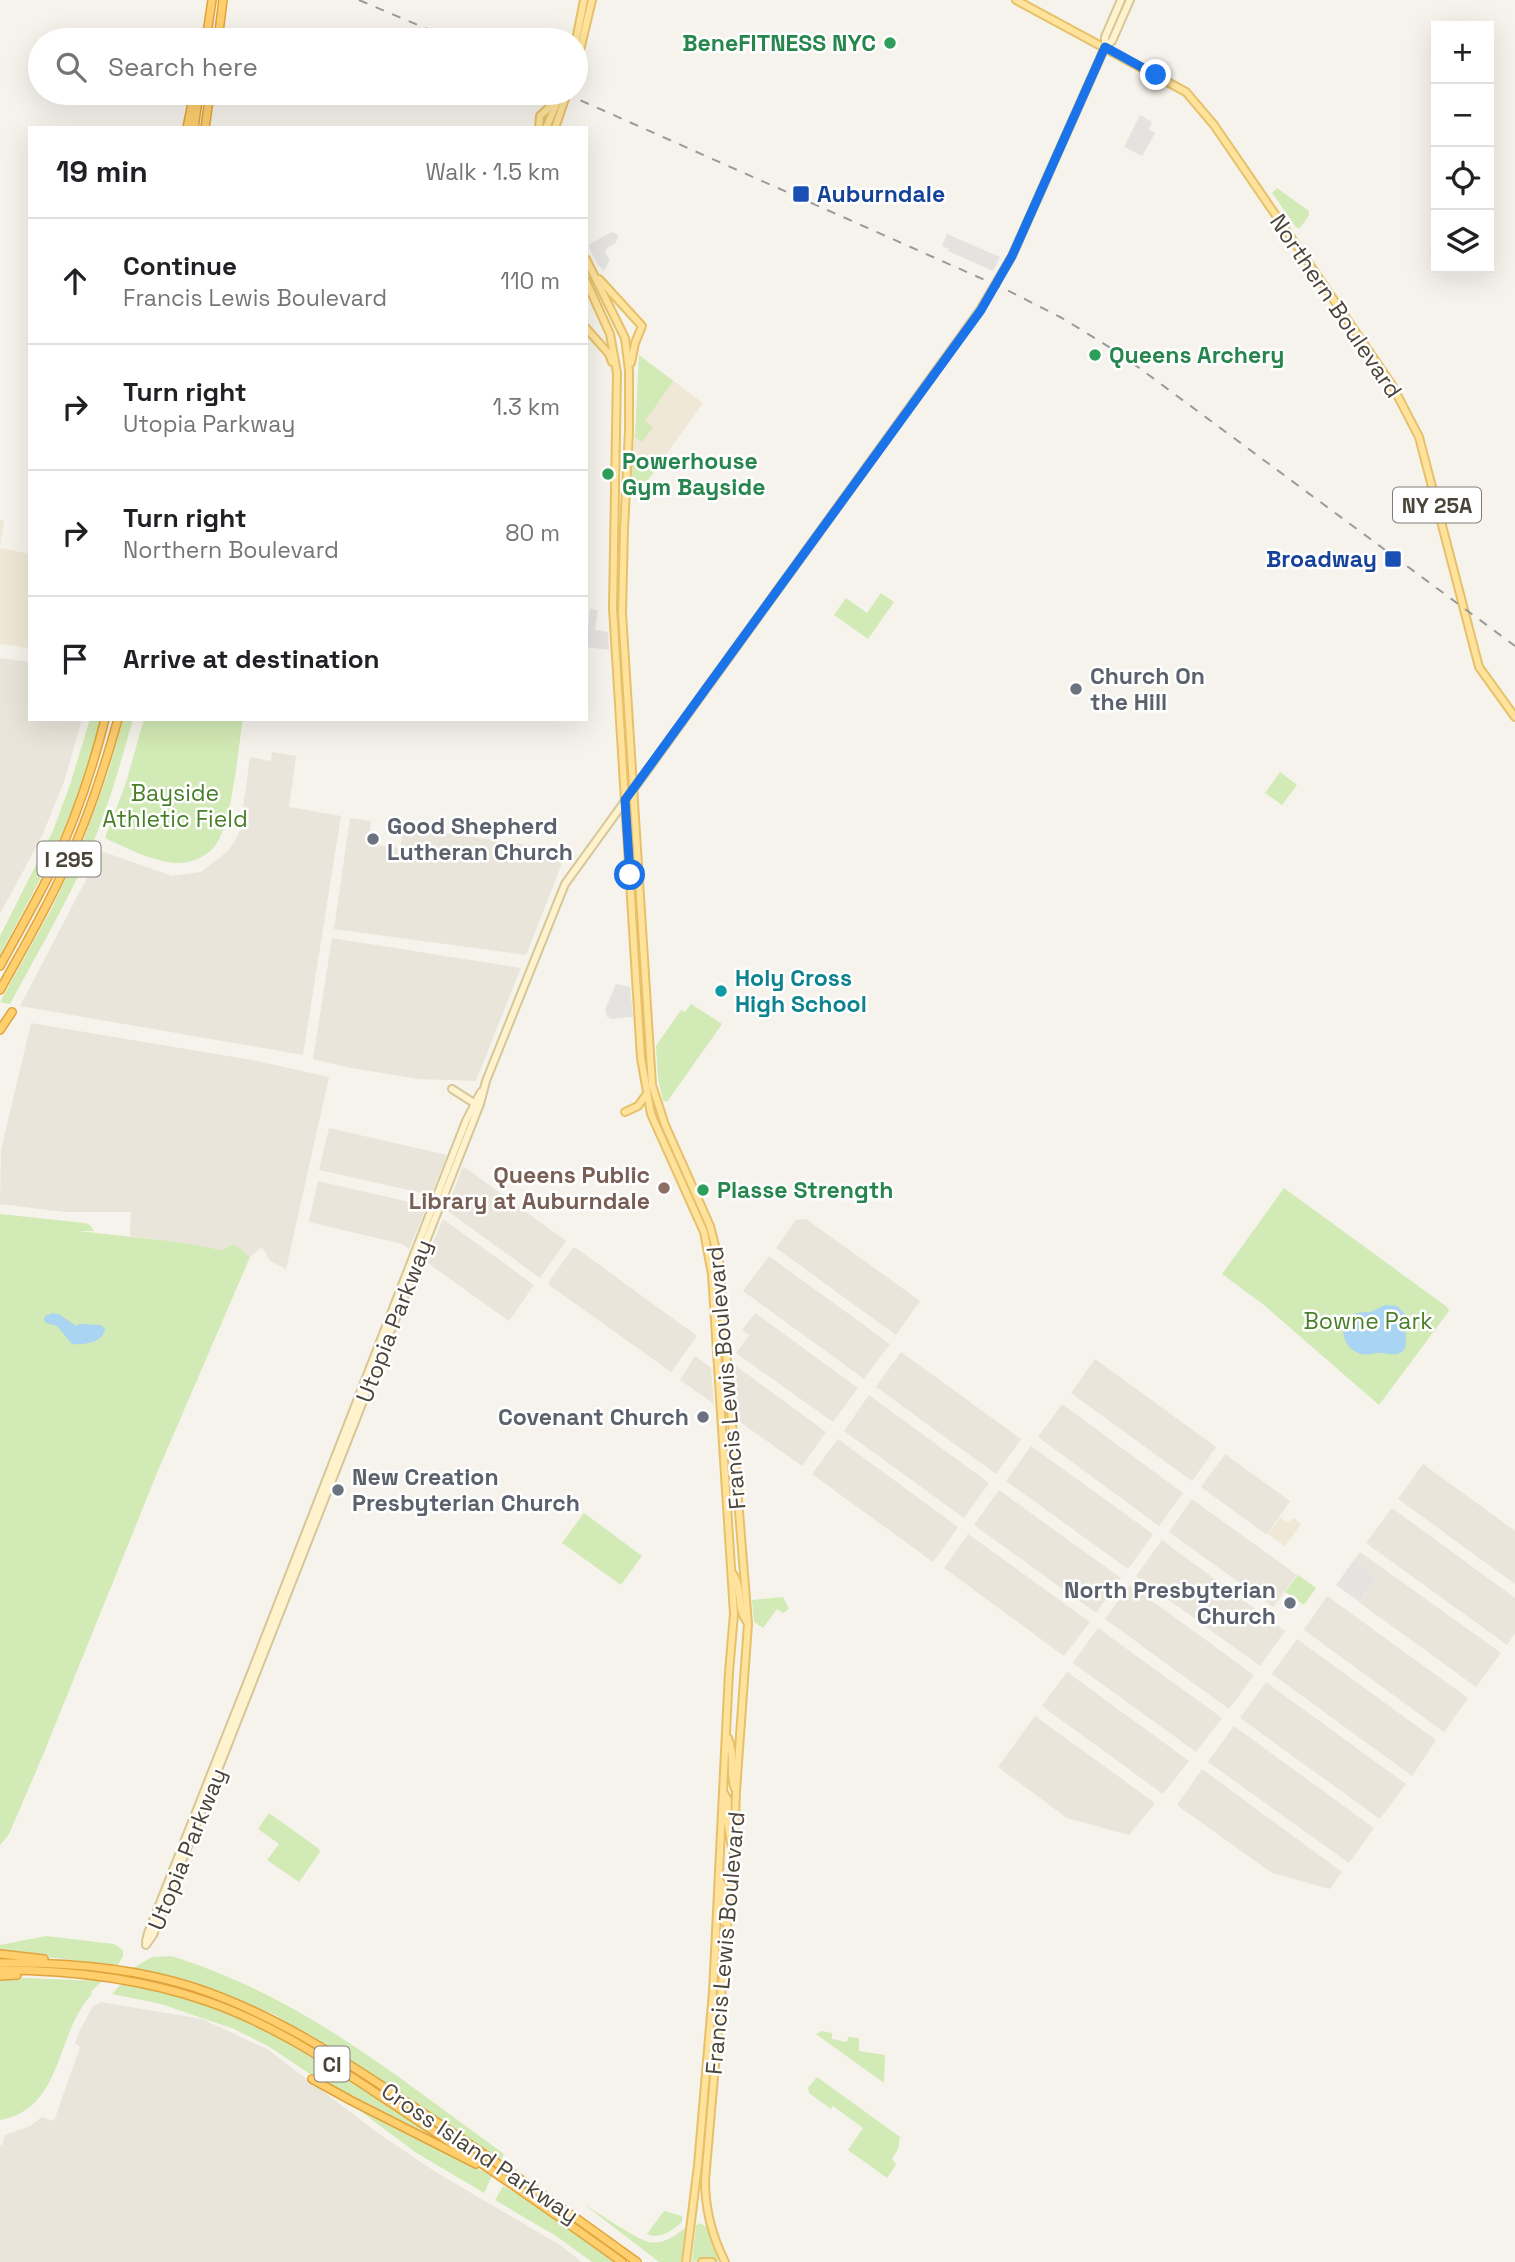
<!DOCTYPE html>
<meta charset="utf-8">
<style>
body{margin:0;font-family:"Space Grotesk",sans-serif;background:#f2f2f2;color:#202124}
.controls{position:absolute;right:21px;top:21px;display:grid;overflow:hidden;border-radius:0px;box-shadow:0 7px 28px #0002}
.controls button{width:63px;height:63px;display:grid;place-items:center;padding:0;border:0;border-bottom:2px solid #e0e0e0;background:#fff;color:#202124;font:35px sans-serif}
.stop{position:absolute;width:21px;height:21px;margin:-16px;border:5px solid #1a73e8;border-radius:50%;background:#fff}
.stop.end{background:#1a73e8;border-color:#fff;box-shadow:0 2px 7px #0008}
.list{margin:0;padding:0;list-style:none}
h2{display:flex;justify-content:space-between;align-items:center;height:91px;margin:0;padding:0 28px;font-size:30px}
h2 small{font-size:23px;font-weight:400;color:#757577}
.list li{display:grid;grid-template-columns:46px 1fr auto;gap:21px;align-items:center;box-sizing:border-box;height:126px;padding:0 28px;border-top:2px solid #e0e0e0}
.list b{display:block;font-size:26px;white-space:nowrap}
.list p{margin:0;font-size:23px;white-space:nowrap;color:#757577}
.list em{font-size:23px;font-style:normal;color:#757577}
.icon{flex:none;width:38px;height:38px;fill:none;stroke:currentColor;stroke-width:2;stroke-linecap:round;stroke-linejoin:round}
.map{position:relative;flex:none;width:1515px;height:2262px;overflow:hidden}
.search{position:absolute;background:#fff;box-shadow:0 7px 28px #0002;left:28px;top:28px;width:560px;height:77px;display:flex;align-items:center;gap:18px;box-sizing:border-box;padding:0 24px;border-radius:38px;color:#757577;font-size:26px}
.panel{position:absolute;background:#fff;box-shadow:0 7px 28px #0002;left:28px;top:126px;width:560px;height:595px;border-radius:0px}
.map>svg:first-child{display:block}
.residential{fill:#eae5da}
.education{fill:#efe8d6}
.green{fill:#d2eab5}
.parking{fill:#e5e3e0}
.water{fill:#a9d4f2}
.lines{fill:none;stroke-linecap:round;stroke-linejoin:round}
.secondary-casing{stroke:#d6c79b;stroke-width:10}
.primary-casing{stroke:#e6c16a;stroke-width:10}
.motorway-casing{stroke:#e0a43c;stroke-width:10}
.secondary{stroke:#fff3cd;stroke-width:6}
.primary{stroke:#ffe39c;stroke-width:6}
.motorway{stroke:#ffcf6e;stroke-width:7}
.rail{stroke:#9a9a9a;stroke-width:2;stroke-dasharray:9 9;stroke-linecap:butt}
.route{stroke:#1a73e8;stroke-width:9}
.leisure-dot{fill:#2e9e5b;stroke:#fff;stroke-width:2.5}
.transit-dot{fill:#1a4fb4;stroke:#fff;stroke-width:2.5}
.worship-dot{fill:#6b7280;stroke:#fff;stroke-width:2.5}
.culture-dot{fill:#0f9aa8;stroke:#fff;stroke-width:2.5}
.education-dot{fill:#8d6e63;stroke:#fff;stroke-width:2.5}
.labels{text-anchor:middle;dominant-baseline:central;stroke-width:5;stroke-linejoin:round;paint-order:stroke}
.shield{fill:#fff;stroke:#817c74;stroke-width:2}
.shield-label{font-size:21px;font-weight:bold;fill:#4b4439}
.leisure-label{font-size:23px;font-weight:bold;fill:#27864d;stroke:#fff;text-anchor:start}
.transit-label{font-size:23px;font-weight:bold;fill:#164399;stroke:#fff;text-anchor:start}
.street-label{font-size:23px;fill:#4b4439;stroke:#fff}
.worship-label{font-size:23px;font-weight:bold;fill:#5b616d;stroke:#fff;text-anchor:start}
.park-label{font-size:23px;fill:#4a7f2a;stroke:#fff}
.culture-label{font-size:23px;font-weight:bold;fill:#0d838f;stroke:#fff;text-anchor:start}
.education-label{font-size:23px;font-weight:bold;fill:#785e54;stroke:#fff;text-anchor:end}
</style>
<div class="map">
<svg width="1515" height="2262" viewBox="0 0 1515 2262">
<rect width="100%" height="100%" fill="#f6f3ec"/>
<g class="residential">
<path d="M 0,658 L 30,662 L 30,719 L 82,719 L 65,779 L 42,836 L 0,914 Z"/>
<path d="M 272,752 L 296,756 L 289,807 L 341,816 L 303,1055 L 20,1006 L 101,851 L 172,876 L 201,872 L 228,851 L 236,839 L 240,830 L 250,757 L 271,761 Z"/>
<path d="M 350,818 L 371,821 L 369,844 L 400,848 L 404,827 L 567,851 L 526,955 L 334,929 Z"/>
<path d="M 332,938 L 521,968 L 476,1081 L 419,1079 L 351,1068 L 313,1059 Z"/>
<path d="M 31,1023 L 257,1061 L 329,1077 L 286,1269 L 270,1261 L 262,1247 L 250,1257 L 234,1244 L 223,1250 L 130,1236 L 131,1212 L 64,1212 L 0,1204 L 1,1150 Z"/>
<path d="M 329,1128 L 447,1155 L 431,1195 L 319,1170 Z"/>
<path d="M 463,1166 L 566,1241 L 540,1278 L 446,1210 Z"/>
<path d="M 318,1181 L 427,1206 L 409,1249 L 402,1244 L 309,1222 Z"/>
<path d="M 443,1219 L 534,1285 L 509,1321 L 425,1261 Z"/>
<path d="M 806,1219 L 920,1301 L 896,1335 L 776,1248 L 796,1220 Z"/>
<path d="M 573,1248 L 576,1248 L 697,1336 L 671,1372 L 549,1285 L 548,1283 Z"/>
<path d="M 769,1256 L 890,1344 L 864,1379 L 743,1291 Z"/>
<path d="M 755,1313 L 858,1388 L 833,1422 L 736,1353 L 749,1335 L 742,1330 Z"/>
<path d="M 901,1352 L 1021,1439 L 996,1474 L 876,1387 Z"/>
<path d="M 695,1356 L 711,1368 L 714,1404 L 680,1380 Z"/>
<path d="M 1095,1359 L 1216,1447 L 1192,1481 L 1071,1393 Z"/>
<path d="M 732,1363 L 826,1432 L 802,1466 L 736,1419 Z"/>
<path d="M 869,1395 L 989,1483 L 964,1518 L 844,1431 Z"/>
<path d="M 1062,1404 L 1183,1493 L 1159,1526 L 1038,1437 Z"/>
<path d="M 838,1439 L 958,1527 L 933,1562 L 812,1474 Z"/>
<path d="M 1031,1446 L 1153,1534 L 1128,1569 L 1006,1481 Z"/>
<path d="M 1225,1454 L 1290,1501 L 1267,1535 L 1201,1487 Z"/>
<path d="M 1423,1464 L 1515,1531 L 1515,1584 L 1398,1499 Z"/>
<path d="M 999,1490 L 1121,1578 L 1096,1613 L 974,1525 Z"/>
<path d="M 1192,1499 L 1297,1575 L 1273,1607 L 1169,1532 Z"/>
<path d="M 1392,1508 L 1515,1598 L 1515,1633 L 1507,1645 L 1366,1543 Z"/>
<path d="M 968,1534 L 1090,1622 L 1064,1656 L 944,1568 Z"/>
<path d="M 1162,1540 L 1285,1631 L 1260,1666 L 1136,1576 Z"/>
<path d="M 1360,1552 L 1501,1653 L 1476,1687 L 1360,1603 L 1377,1577 L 1354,1560 Z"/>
<path d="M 1130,1585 L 1254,1675 L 1229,1709 L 1105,1619 Z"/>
<path d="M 1327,1596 L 1468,1698 L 1444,1732 L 1304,1630 Z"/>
<path d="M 1098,1628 L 1222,1718 L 1196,1752 L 1073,1663 Z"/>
<path d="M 1297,1639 L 1436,1740 L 1412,1776 L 1272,1674 Z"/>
<path d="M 1067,1672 L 1189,1761 L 1163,1794 L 1042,1706 Z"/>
<path d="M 1266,1682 L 1406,1784 L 1380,1819 L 1240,1718 Z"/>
<path d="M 1035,1716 L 1155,1803 L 1129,1835 L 1067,1818 L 998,1767 Z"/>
<path d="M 1234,1726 L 1374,1828 L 1349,1863 L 1208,1762 Z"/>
<path d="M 1202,1769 L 1342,1872 L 1330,1889 L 1272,1873 L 1177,1805 Z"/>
<path d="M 101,2002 L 202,2019 L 267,2049 L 378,2133 L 434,2171 L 560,2245 L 582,2262 L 0,2262 L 0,2145 L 2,2145 L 5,2135 L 30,2126 L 42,2117 L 54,2121 L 80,2047 L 75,2043 L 80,2030 L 93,2006 Z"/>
</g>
<g class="education">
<path d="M 639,355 L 703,403 L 637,495 L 630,494 L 632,453 L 636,429 Z"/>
<path d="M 0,520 L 4,521 L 0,548 L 30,554 L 30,648 L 0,644 Z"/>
<path d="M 1280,1518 L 1288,1522 L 1294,1518 L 1301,1524 L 1285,1546 L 1268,1534 Z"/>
</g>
<g class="green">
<path d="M 1277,188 L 1309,211 L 1309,215 L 1300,228 L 1296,227 L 1272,193 Z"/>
<path d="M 639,355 L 673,381 L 645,421 L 653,427 L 642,442 L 635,437 Z"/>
<path d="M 632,453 L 655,470 L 637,495 L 630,494 Z"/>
<path d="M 881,593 L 894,602 L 868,639 L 834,615 L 846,598 L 867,613 Z"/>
<path d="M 90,719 L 100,719 C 83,803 40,880 0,955 L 0,936 L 52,833 L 70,785 Z"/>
<path d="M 123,719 L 133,719 L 131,726 C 119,769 106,814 88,855 C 65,906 37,954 10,1004 L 0,1002 L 51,910 L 83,842 L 108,773 Z"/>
<path d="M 144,719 L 243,719 C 238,749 232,824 215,846 C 207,856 190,864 177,863 C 153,862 127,848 105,838 L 126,783 Z"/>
<path d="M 1280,772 L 1297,785 L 1282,805 L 1265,793 Z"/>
<path d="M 691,1004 L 722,1024 L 667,1102 L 663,1100 L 658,1079 L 656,1046 L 681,1010 L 685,1012 Z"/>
<path d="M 1284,1188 L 1447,1307 L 1449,1311 L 1379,1405 L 1264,1305 L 1222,1274 Z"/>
<path d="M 0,1214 L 85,1223 L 90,1225 L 94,1231 L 78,1231 L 178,1242 L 222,1250 L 234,1244 L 250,1257 L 157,1473 L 43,1755 L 9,1834 L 0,1845 Z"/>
<path d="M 584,1513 L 642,1556 L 621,1585 L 562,1543 Z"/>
<path d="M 1298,1575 L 1316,1588 L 1304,1605 L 1285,1592 Z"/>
<path d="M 783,1597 L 789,1609 L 783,1613 L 777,1609 L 763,1628 L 754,1622 L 752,1600 Z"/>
<path d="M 269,1813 L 318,1848 L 320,1852 L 299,1882 L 267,1860 L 279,1844 L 258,1829 Z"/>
<path d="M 46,1936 L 114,1944 L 123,1950 L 123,1956 L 118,1965 L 0,1952 L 0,1945 Z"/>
<path d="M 171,1956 C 301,1996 396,2076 504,2154 L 501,2160 L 404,2096 L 275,2015 L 232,1997 L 193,1983 L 133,1968 L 152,1957 Z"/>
<path d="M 0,1977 L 102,1981 L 91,1992 L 92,1994 C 55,2033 64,2109 0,2120 Z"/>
<path d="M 122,1983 C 174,1992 227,2009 275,2034 C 336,2067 394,2109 451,2148 L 325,2084 L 268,2046 L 234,2029 L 161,2004 L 112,1994 Z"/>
<path d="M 822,2031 L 832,2033 L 832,2039 L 847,2042 L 848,2037 L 859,2038 L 859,2051 L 885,2055 L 884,2083 L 816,2034 Z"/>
<path d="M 817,2077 L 900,2137 L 898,2149 L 892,2159 L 896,2165 L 887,2178 L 848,2150 L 863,2128 L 833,2106 L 831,2109 L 809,2093 L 808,2088 Z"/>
<path d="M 351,2104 L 492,2176 L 484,2193 L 415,2152 Z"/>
<path d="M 503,2186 L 533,2203 L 615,2262 L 592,2262 L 556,2236 L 495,2200 Z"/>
<path d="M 585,2205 C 599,2213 636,2239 649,2242 C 662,2245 675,2236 685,2228 L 683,2262 L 659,2262 Z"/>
<path d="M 664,2211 L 682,2216 L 682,2222 C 672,2230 661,2240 647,2234 Z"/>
<path d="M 698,2223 L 706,2226 L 719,2259 L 717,2262 L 704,2260 L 692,2262 L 696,2226 Z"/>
</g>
<g class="parking">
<path d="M 1140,115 L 1152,122 L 1149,129 L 1155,133 L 1142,156 L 1124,147 Z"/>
<path d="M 612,232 L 619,235 L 615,244 L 607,248 L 605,253 L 610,259 L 604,271 L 596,262 L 588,245 Z"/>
<path d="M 947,234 L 1000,257 L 993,271 L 948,251 L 949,249 L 942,246 Z"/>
<path d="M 590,609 L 598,610 L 595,630 L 608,632 L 609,650 L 586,647 Z"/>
<path d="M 616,984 L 630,987 L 633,1017 L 612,1019 L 607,1017 L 605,1010 Z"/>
<path d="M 1354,1560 L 1377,1577 L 1360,1602 L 1336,1585 Z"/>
</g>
<g class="water">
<path d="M 1386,1305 L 1397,1306 L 1405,1314 L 1406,1344 L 1404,1350 C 1396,1357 1393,1354 1383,1353 C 1376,1352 1369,1356 1361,1354 C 1343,1349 1336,1325 1353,1315 C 1359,1311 1364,1313 1370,1312 C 1375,1311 1380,1307 1386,1305 Z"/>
<path d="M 53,1313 L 60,1315 L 76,1326 L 80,1324 L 101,1325 L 105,1329 C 102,1343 85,1345 72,1344 L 57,1326 L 46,1323 L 44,1320 L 45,1316 Z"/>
</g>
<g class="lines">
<defs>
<g id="secondary">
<path d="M 1105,47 L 1105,37 L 1121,0"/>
<path d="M 452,1089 L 474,1103"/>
<path d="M 146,1941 L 148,1933 L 253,1668 L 466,1121 L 481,1092"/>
<path d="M 146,1945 L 153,1935 L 480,1104 L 486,1081 L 565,884 L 980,310 L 1012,256 L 1105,47 L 1112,41 L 1130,0"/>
</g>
<g id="primary">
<path d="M 1016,0 L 1186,92 L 1214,125 L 1392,385 L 1419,437 L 1479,667 L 1515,717"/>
<path d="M 576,40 L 584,0"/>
<path d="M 576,67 L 592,0"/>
<path d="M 539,128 L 540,116 L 557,100"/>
<path d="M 546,128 L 561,93"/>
<path d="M 555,128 L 567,93"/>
<path d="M 586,259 L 625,338 L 629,371 L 629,431 L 624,529 L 622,613 L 652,1085 L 665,1125 L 710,1226 L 719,1261 L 748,1624 L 736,1791 L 734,1848 L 705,2180 C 705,2209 712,2236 725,2262"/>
<path d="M 599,279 L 642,326 L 635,343 L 631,363"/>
<path d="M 586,281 L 610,334 L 617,373 L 613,608 L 641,1058 L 651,1114 L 704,1232 L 712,1274 L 734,1614 L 729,1672 L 713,1992 L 698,2165 L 686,2262"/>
<path d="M 586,328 L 609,354 L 612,362"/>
<path d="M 625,1112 L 638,1106 L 646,1095"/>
<path d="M 733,1574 C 743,1589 736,1608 747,1622"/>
<path d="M 728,1738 C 736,1755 728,1773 735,1789"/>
<path d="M 724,1793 L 728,1800 L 727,1822 L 732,1847"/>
<path d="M 719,1880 L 723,1887 L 724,1922"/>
<path d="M 702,2262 L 712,2262"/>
</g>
<g id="motorway">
<path d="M 206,40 L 212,0"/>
<path d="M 218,40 L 223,0"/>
<path d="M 187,128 L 194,93"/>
<path d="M 194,128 L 199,93"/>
<path d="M 205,128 L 210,93"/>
<path d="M 0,966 C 17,935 35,903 51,871 C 74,823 92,771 105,719"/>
<path d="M 0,990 C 21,952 43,915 61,876 C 86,826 103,773 118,719"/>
<path d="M 0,1030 L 12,1012"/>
<path d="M 0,1954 L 44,1959"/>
<path d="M 0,1963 C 65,1962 131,1967 193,1987 C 273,2013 342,2059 411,2105 C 488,2156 563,2208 637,2262"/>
<path d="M 0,1970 C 72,1970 141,1978 209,2002 C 278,2026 338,2068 399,2108 C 474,2158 549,2209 622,2262"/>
<path d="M 0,1976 L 17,1975"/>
<path d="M 312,2079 L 350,2100 L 476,2164"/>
</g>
</defs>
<use href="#secondary" class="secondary-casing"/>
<use href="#primary" class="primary-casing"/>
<use href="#motorway" class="motorway-casing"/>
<use href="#secondary" class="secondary"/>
<use href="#primary" class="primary"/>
<use href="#motorway" class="motorway"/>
<g class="rail">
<path d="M 359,0 L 453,40"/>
<path d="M 564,93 L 1005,289 L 1062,318 L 1119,353 L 1515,646"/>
</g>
</g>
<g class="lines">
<path class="route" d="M 630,875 L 625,800 L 981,310 L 1012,256 L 1105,47 L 1156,75"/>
</g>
<g class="leisure-dot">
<circle cx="890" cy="43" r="7"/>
<circle cx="1095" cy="355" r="7"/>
<circle cx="608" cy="474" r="7"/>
<circle cx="703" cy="1190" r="7"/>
</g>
<g class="transit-dot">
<rect x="792" y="185" width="18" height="18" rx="3.5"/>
<rect x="1384" y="550" width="18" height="18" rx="3.5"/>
</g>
<g class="worship-dot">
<circle cx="1076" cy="689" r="7"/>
<circle cx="373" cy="839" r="7"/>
<circle cx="703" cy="1417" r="7"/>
<circle cx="338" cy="1490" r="7"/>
<circle cx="1290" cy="1603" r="7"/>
</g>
<circle class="culture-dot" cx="721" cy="991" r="7"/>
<circle class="education-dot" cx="664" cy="1188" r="7"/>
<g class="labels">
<g class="shield">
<rect x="1393" y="487.5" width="88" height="35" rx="5"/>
<rect x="37.5" y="841.5" width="63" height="35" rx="5"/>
<rect x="314.5" y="2046.5" width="35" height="35" rx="5"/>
</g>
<g class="shield-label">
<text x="1437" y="505">NY 25A</text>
<text x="69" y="859">I 295</text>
<text x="332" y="2064">CI</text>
</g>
<g class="leisure-label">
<text x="876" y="43" text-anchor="end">BeneFITNESS NYC</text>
<text x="1109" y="355">Queens Archery</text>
<text x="622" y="461">Powerhouse<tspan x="622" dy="26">Gym Bayside</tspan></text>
<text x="717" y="1190">Plasse Strength</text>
</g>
<g class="transit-label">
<text x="817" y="194">Auburndale</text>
<text x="1377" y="559" text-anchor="end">Broadway</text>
</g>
<g class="street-label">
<text transform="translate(1336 306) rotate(56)">Northern Boulevard</text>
<text transform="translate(394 1321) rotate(-69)">Utopia Parkway</text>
<text transform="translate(726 1378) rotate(-95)">Francis Lewis Boulevard</text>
<text transform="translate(187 1849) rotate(-68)">Utopia Parkway</text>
<text transform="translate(725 1943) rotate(-85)">Francis Lewis Boulevard</text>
<text transform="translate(480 2153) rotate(34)">Cross Island Parkway</text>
</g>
<g class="worship-label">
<text x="1090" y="676">Church On<tspan x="1090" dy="26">the Hill</tspan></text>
<text x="387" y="826">Good Shepherd<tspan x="387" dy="26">Lutheran Church</tspan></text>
<text x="689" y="1417" text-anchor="end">Covenant Church</text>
<text x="352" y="1477">New Creation<tspan x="352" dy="26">Presbyterian Church</tspan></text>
<text x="1276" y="1590" text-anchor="end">North Presbyterian<tspan x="1276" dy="26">Church</tspan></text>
</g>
<g class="park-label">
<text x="175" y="793">Bayside<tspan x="175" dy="26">Athletic Field</tspan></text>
<text x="1368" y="1321">Bowne Park</text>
</g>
<g class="culture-label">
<text x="735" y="978">Holy Cross<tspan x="735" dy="26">High School</tspan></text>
</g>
<g class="education-label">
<text x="650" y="1175">Queens Public<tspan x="650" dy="26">Library at Auburndale</tspan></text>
</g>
</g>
</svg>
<div class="controls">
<button>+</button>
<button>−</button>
<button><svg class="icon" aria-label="locate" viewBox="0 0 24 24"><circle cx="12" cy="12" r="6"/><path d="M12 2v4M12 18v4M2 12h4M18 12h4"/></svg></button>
<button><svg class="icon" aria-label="layers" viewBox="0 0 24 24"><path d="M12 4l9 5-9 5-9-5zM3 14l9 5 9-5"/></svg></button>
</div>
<div class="stop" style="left:630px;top:875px"></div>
<div class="stop end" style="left:1156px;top:75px"></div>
<div class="search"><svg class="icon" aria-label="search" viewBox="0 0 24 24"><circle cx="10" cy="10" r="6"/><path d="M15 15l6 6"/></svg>Search here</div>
<section class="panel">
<h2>19 min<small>Walk · 1.5 km</small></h2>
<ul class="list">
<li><svg class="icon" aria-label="ahead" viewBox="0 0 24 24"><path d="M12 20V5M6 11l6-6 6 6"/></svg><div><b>Continue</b><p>Francis Lewis Boulevard</p></div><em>110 m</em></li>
<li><svg class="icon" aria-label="right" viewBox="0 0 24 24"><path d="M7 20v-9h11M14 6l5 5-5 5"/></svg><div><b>Turn right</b><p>Utopia Parkway</p></div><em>1.3 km</em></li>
<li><svg class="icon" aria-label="right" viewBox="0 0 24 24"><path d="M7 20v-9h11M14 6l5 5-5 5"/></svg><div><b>Turn right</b><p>Northern Boulevard</p></div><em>80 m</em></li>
<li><svg class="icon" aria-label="arrive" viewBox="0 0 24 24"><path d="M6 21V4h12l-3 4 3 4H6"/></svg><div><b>Arrive at destination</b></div></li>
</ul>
</section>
</div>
